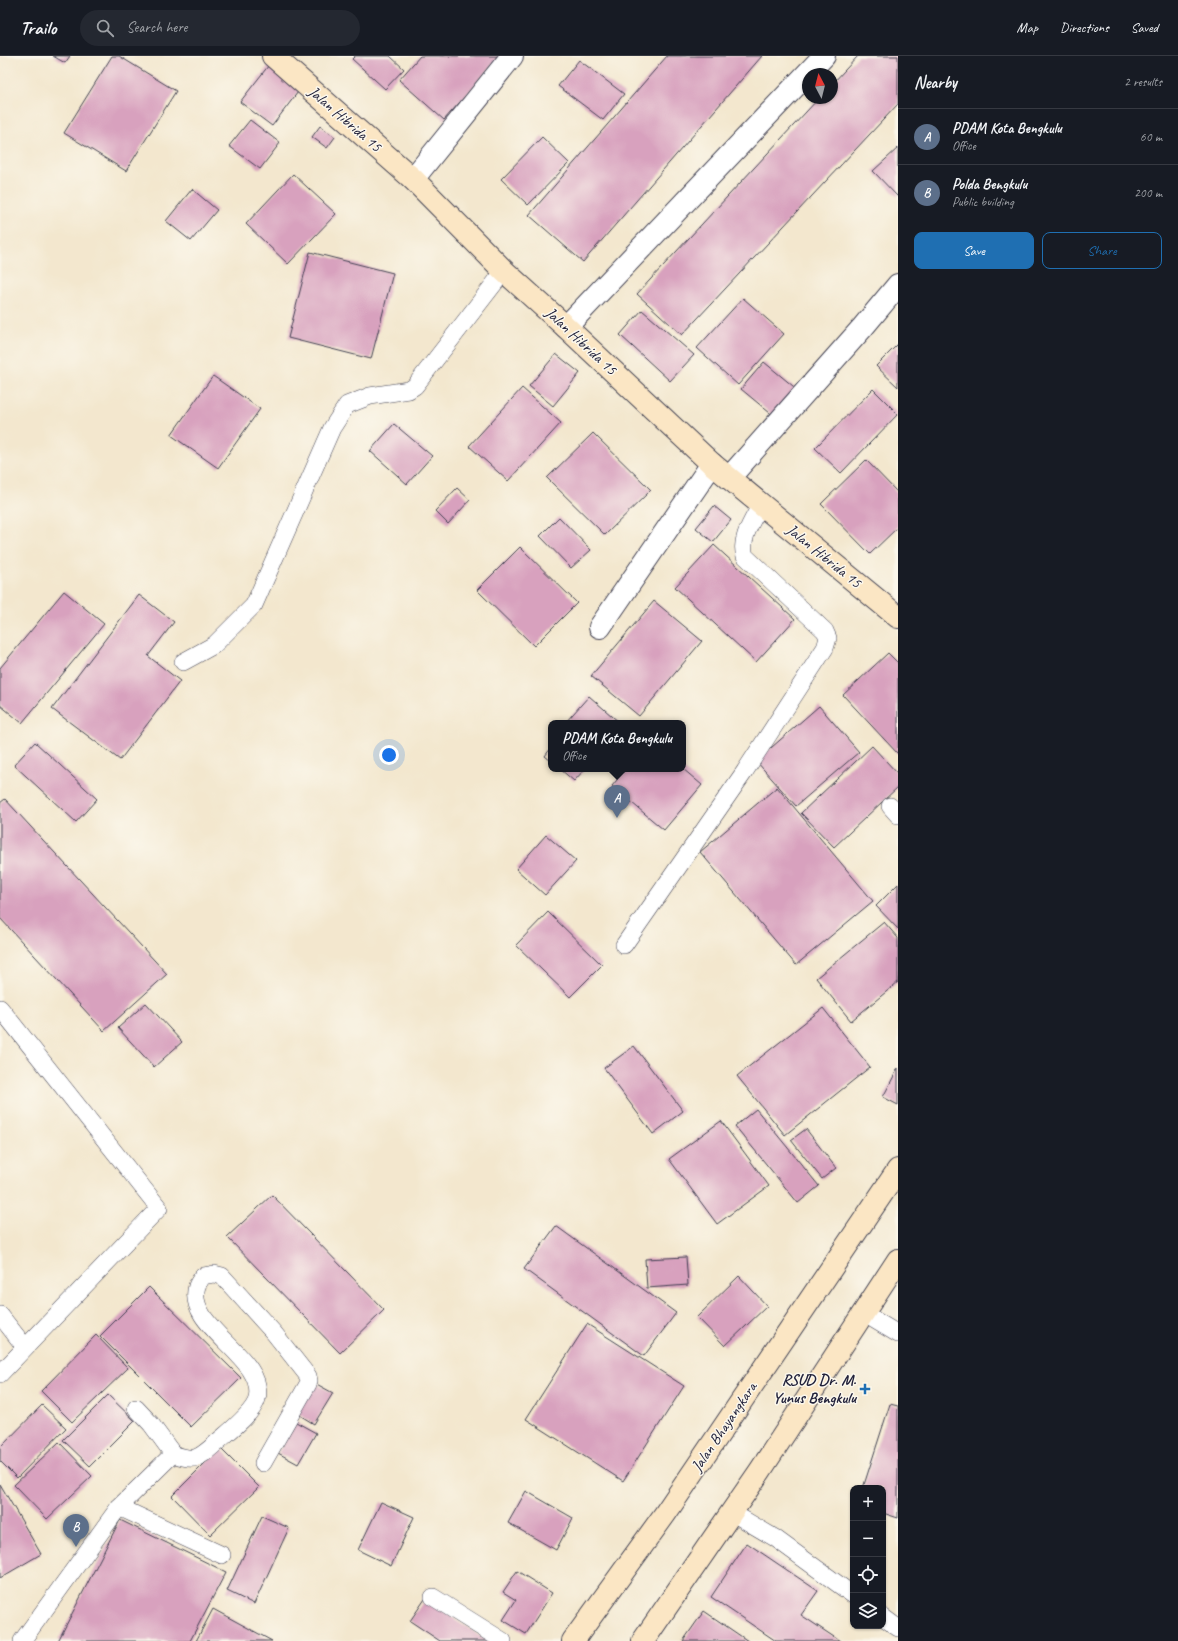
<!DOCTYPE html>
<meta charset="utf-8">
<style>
body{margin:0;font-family:Caveat,sans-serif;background:#242831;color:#f1f3f6}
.controls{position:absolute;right:12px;bottom:12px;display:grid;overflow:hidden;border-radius:8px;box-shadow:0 1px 3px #0004}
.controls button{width:36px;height:36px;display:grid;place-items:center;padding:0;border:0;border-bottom:1px solid #363941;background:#171b24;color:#f1f3f6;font:20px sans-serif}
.compass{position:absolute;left:802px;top:12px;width:36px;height:36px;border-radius:50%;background:#171b24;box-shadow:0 1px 3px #0004;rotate:353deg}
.you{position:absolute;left:389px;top:699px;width:14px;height:14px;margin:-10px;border:3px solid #fff;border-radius:50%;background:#1a73e8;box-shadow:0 0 0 6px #1a73e833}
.badge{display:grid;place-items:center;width:26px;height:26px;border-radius:50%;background:#1f6fb2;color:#fff;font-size:13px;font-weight:700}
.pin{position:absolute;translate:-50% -33px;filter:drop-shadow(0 1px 2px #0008)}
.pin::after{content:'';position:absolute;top:21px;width:14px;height:12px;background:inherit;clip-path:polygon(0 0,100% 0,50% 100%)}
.popup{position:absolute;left:548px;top:664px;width:138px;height:52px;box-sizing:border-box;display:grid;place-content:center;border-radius:8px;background:#171b24;filter:drop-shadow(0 1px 3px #0005);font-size:13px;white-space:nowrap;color:#9ea1a6}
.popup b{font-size:15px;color:#f1f3f6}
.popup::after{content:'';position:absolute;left:50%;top:100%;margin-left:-8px;border:8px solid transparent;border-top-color:#171b24}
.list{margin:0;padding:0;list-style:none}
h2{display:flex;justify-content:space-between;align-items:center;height:52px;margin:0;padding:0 16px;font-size:17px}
h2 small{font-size:13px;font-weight:400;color:#9ea1a6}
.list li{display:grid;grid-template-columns:26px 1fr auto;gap:12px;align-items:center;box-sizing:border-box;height:56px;padding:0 16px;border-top:1px solid #363941}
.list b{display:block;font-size:15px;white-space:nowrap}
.list p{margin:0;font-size:13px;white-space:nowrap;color:#9ea1a6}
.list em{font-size:13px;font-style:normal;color:#9ea1a6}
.actions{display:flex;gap:8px;padding:12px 16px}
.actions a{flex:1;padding:9px 0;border:1px solid #1f6fb2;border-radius:8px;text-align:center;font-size:14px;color:#1f6fb2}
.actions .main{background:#1f6fb2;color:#fff}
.icon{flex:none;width:22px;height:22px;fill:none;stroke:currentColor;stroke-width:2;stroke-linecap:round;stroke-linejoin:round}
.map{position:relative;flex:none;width:898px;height:1585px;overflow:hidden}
header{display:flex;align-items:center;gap:24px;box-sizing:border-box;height:56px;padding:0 20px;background:#171b24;border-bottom:1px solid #363941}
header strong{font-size:19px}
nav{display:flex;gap:22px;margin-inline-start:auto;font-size:14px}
.search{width:280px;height:36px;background:#242831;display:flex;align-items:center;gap:10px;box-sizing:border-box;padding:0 14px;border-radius:22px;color:#9ea1a6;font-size:15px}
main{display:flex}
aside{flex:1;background:#171b24}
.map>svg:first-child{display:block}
.building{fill:#d8a1be}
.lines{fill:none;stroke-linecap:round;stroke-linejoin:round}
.lane-casing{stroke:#414051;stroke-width:18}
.street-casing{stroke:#414051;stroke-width:24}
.secondary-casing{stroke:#414051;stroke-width:24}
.lane{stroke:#fff;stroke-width:17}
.street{stroke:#fff;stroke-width:22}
.secondary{stroke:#fbe6c4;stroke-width:22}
.poi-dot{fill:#1f6fb2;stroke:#fbf7ec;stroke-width:1.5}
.labels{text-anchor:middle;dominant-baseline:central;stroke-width:3;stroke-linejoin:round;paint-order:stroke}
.street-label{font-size:16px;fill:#22223b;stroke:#fbf7ec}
.poi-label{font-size:16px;font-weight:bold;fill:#22223b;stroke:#fbf7ec;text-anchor:end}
</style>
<header>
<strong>Trailo</strong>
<div class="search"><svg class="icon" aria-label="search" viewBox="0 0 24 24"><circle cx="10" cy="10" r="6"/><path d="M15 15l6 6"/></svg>Search here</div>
<nav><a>Map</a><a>Directions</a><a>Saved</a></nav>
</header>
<main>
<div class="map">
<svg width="898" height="1585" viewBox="0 0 898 1585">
<rect width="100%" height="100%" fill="#fbf7ec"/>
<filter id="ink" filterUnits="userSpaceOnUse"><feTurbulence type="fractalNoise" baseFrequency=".025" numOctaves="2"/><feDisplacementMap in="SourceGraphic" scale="8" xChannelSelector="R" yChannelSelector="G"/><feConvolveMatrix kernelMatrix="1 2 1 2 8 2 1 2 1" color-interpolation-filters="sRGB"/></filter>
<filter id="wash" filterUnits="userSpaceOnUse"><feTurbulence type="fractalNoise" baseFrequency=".012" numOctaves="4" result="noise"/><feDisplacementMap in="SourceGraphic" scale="16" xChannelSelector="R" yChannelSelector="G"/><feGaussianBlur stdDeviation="0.9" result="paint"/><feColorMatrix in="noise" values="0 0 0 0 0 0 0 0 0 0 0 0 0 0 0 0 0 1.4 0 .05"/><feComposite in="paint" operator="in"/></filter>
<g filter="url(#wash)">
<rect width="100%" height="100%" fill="#f3e7ce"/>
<g id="blocks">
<g class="building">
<path d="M 53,0 L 70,0 L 65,7 Z"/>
<path d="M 112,0 L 119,0 L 176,35 L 126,115 L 64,77 Z"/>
<path d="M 355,0 L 390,0 L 404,13 L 385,33 L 352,3 Z"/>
<path d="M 420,0 L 501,0 L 444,64 L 399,24 Z"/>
<path d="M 667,0 L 762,0 L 583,206 L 529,159 Z"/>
<path d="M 858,0 L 898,0 L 898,48 L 682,279 L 637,238 L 819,42 L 832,42 L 832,28 Z"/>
<path d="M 579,4 L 624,38 L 603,64 L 558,30 Z"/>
<path d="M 269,9 L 301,32 L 272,70 L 240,46 Z"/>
<path d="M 250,64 L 280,87 L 260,113 L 229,90 Z"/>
<path d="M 320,70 L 335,81 L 327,92 L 312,81 Z"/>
<path d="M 542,81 L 569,107 L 528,149 L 501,123 Z"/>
<path d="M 898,92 L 898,141 L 873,115 Z"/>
<path d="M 293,118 L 336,158 L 288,208 L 246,168 Z"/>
<path d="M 192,133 L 217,154 L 191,185 L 166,165 Z"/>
<path d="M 310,196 L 393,217 L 371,303 L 288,282 Z"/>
<path d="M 743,242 L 784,278 L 738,329 L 697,292 Z"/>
<path d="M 642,254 L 694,299 L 670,325 L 620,279 Z"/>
<path d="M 898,288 L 898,331 L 876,310 Z"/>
<path d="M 556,298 L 580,317 L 553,350 L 529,330 Z"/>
<path d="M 764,306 L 799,335 L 776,362 L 741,333 Z"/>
<path d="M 213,320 L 260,353 L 218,412 L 171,379 Z"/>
<path d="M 522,332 L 561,367 L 508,425 L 469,390 Z"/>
<path d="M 873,333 L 898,358 L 841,417 L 815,392 Z"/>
<path d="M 394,368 L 432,400 L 407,428 L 370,395 Z"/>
<path d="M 593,377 L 651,434 L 605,479 L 547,422 Z"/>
<path d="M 866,404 L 898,437 L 898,471 L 870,498 L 821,448 Z"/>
<path d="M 457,432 L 470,444 L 448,468 L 435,455 Z"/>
<path d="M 714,450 L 731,464 L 713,486 L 696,472 Z"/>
<path d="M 559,461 L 591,494 L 571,512 L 540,480 Z"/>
<path d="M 714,489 L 795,563 L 756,606 L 675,531 Z"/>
<path d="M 520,491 L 577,547 L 534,590 L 477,534 Z"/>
<path d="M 64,535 L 104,568 L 22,667 L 0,649 L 0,612 Z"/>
<path d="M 139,539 L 174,566 L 148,600 L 180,625 L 120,704 L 52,653 Z"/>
<path d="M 654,545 L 702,585 L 639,660 L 591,620 Z"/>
<path d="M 888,597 L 898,607 L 898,698 L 843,639 Z"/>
<path d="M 589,640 L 620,667 L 565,667 Z"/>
<path d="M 819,650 L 859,696 L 796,750 L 756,705 Z"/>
<path d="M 35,686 L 97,743 L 76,766 L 14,709 Z"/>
<path d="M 872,690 L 898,718 L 898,731 L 834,791 L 801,757 Z"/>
<path d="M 551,692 L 551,705 L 545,700 Z"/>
<path d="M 560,713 L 585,713 L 574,725 Z"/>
<path d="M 626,713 L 683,713 L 702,729 L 664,774 L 612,730 Z"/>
<path d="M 777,731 L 873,845 L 796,909 L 700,796 Z"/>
<path d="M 5,743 L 167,918 L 104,975 L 0,862 L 0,747 Z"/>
<path d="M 546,779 L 576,805 L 545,839 L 516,813 Z"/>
<path d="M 898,828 L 898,873 L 876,850 Z"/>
<path d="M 548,856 L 602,909 L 570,941 L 516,889 Z"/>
<path d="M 884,866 L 898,882 L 898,926 L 851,965 L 816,922 Z"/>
<path d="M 146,947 L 182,986 L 154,1011 L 118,972 Z"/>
<path d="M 823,952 L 870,1011 L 785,1079 L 737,1020 Z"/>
<path d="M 634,990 L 683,1055 L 653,1078 L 604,1012 Z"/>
<path d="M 898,1012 L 898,1049 L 883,1041 Z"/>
<path d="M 756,1053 L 819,1130 L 798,1147 L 735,1070 Z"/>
<path d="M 721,1065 L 769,1130 L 717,1168 L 669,1103 Z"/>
<path d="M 806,1073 L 836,1112 L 822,1123 L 791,1084 Z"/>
<path d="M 272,1139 L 384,1254 L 340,1297 L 227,1181 Z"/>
<path d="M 556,1170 L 676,1257 L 644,1300 L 524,1213 Z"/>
<path d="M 686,1201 L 688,1229 L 647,1232 L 645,1203 Z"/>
<path d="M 739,1220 L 767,1250 L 725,1290 L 697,1261 Z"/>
<path d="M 149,1231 L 241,1322 L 191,1371 L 100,1280 Z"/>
<path d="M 587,1268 L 684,1330 L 623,1425 L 526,1363 Z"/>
<path d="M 96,1279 L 128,1312 L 72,1366 L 41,1335 Z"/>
<path d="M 311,1325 L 333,1337 L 314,1368 L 293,1355 Z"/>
<path d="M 108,1339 L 135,1365 L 90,1410 L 63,1384 Z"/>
<path d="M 890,1348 L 898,1350 L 898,1462 L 883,1457 L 883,1432 L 863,1432 Z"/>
<path d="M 42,1349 L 66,1372 L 17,1422 L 0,1405 L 0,1392 Z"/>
<path d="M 296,1366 L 316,1377 L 298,1408 L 278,1397 Z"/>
<path d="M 59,1386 L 92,1420 L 47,1463 L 14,1429 Z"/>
<path d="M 220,1392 L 259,1431 L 210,1479 L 172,1440 Z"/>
<path d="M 0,1428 L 41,1498 L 0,1522 Z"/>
<path d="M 526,1435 L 573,1462 L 556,1494 L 508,1467 Z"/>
<path d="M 381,1446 L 414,1461 L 391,1510 L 358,1494 Z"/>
<path d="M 262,1460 L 289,1472 L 254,1548 L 227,1535 Z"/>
<path d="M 120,1464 L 226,1516 L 190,1585 L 58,1585 Z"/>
<path d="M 747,1487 L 818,1535 L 801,1559 L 840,1585 L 776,1585 L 711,1541 Z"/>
<path d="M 517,1515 L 552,1537 L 526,1578 L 503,1564 L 516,1544 L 503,1536 Z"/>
<path d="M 425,1543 L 488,1585 L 440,1585 L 410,1565 Z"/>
<path d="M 213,1553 L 272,1585 L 196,1585 Z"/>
<path d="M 704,1555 L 748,1585 L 683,1585 Z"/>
</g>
</g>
</g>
<g filter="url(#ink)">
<use href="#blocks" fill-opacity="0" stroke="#414051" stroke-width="1"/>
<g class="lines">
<defs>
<g id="lane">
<path d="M 183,606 L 214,589 L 254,549 L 332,372 L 347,349 L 370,340 L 409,334 L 415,330 L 504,215"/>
<path d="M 890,750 L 898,759"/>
<path d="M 624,889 L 745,715 L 825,592 L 828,582 L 825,575 L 745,500 C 739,483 753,464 761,448"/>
<path d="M 0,952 L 159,1152 L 0,1318"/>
<path d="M 863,1257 L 898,1278"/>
<path d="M 0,1259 L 25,1291"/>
<path d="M 173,1398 C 195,1406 198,1403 215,1388 C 227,1377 253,1358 257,1343 C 267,1301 184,1271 197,1230 C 198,1227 201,1223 203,1220 L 214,1218 L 222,1220 L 274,1277 L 308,1320 L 309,1325 L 308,1328 L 263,1407"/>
<path d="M 119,1451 L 222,1499"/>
<path d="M 731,1456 L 775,1482 L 853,1539"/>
<path d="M 433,1541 L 503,1585"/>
<path d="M 883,1561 L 898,1572"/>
<path d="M 22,1585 L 119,1451 L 173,1398 L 151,1368 L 136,1352"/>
</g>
<g id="street">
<path d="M 413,123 L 512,0"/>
<path d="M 566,271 L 824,0"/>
<path d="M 729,422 L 863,271 L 898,229"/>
<path d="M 600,571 L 712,408"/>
</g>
<g id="secondary">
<path d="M 273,0 L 413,123 L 504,215 L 566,271 L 712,408 L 898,561"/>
<path d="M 573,1585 L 665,1458 L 898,1114"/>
<path d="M 643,1585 L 760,1415 L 898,1204"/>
</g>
</defs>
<use href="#lane" class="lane-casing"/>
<use href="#street" class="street-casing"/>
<use href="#secondary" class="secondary-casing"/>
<use href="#lane" class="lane"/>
<use href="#street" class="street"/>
<use href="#secondary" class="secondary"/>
</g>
</g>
<path class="poi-dot" d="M863 1327h4v4h4v4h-4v4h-4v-4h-4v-4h4z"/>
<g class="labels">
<g class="street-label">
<text transform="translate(345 63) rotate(41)">Jalan Hibrida 15</text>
<text transform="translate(581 285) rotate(43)">Jalan Hibrida 15</text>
<text transform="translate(824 500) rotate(39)">Jalan Hibrida 15</text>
<text transform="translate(724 1371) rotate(-56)">Jalan Bhayangkara</text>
</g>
<g class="poi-label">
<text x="856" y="1324">RSUD Dr. M.<tspan x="856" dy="18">Yunus Bengkulu</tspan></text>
</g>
</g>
</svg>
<div class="controls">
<button>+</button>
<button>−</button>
<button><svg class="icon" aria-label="locate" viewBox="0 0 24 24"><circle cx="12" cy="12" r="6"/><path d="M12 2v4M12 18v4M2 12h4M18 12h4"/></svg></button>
<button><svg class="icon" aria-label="layers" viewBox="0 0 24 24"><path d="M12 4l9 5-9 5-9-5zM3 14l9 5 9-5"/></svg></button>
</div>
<svg class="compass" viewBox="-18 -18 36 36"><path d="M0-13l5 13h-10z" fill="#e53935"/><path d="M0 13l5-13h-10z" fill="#9ea1a6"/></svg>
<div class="you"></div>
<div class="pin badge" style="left:617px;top:762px;background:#5c6f8a">A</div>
<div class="popup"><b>PDAM Kota Bengkulu</b>Office</div>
<div class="pin badge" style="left:76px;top:1491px;background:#5c6f8a">B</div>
</div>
<aside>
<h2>Nearby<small>2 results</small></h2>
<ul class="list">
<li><span class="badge" style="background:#5c6f8a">A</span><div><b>PDAM Kota Bengkulu</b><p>Office</p></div><em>60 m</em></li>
<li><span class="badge" style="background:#5c6f8a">B</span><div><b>Polda Bengkulu</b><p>Public building</p></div><em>200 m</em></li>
</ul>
<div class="actions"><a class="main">Save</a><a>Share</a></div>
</aside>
</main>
